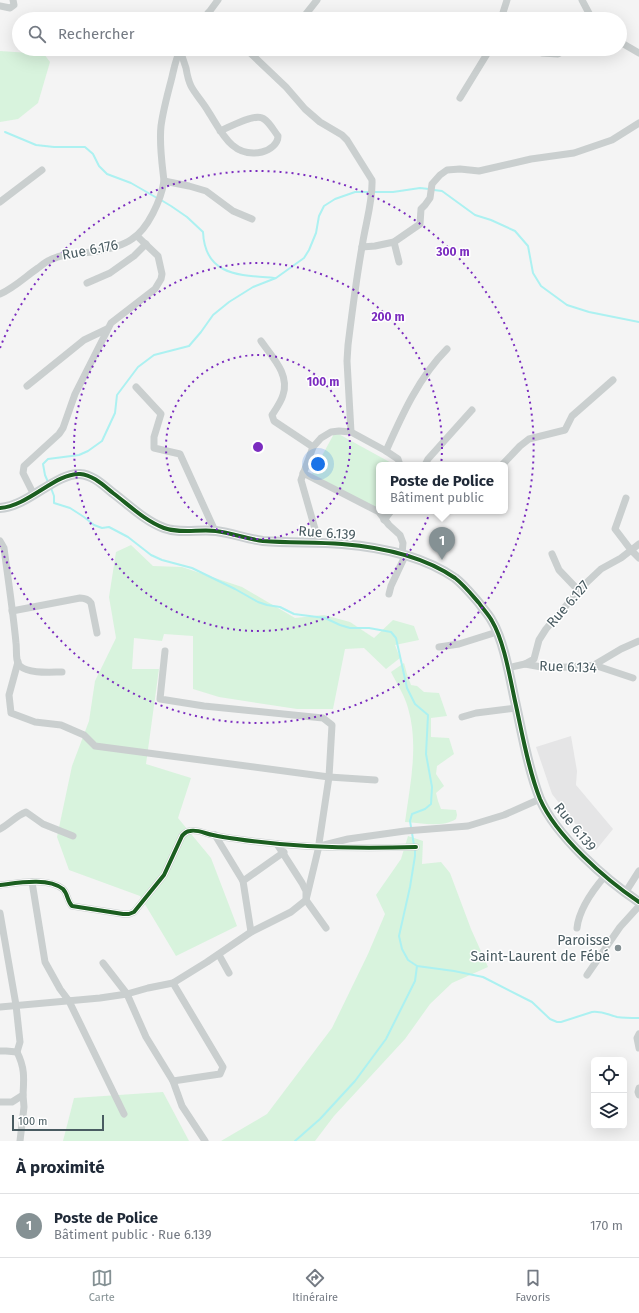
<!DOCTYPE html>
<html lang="fr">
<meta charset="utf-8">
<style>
body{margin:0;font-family:"Fira Sans",sans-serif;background:#f6f6f7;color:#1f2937}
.controls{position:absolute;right:12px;bottom:12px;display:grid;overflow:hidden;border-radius:6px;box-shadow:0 4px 16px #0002}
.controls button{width:36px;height:36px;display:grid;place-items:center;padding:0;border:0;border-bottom:1px solid #e0e1e3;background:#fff;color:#1f2937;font:20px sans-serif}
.scale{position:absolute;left:12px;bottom:10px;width:92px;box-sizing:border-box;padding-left:4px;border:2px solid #495b61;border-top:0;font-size:11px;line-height:14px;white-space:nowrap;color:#495b61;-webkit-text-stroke:3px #fff;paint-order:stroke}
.you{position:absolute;left:318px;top:464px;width:14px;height:14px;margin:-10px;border:3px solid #fff;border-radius:50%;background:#1a73e8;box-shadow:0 0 0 6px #1a73e833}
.badge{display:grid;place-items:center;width:26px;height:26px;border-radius:50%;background:#859194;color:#fff;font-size:13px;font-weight:700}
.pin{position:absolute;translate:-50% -33px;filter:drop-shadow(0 1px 2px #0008)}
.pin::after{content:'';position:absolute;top:21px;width:14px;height:12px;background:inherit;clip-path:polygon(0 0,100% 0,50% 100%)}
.popup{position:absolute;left:376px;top:462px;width:132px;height:52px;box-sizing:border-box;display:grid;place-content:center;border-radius:6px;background:#fff;filter:drop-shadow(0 1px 3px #0005);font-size:13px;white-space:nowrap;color:#747a83}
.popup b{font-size:15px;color:#1f2937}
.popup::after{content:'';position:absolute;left:50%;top:100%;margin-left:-8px;border:8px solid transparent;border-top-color:#fff}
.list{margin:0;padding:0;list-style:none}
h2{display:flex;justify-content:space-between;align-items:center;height:52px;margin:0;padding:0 16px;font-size:17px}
h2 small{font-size:13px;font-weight:400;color:#747a83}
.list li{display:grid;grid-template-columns:26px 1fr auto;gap:12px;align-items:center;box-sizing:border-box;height:64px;padding:0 16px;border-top:1px solid #e0e1e3}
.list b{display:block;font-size:15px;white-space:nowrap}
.list p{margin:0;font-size:13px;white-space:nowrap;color:#747a83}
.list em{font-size:13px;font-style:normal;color:#747a83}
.icon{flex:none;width:22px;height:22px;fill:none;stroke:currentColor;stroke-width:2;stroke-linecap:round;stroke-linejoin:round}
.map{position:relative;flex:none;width:639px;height:1141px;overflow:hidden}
.search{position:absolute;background:#fff;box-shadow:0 4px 16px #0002;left:12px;right:12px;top:12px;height:44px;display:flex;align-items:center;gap:10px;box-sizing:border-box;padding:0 14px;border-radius:22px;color:#747a83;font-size:15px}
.sheet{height:116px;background:#fff}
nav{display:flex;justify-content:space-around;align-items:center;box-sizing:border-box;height:56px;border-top:1px solid #e0e1e3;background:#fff;font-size:11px;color:#747a83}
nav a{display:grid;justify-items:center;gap:2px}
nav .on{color:#859194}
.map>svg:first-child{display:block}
.education{fill:#e5e5e6}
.green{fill:#d8f3dd}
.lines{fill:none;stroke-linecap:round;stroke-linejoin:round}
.stream{stroke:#acf1f1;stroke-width:2}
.street{stroke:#cacfcf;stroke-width:7}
.secondary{stroke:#cacfd1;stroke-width:10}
.cycleway-casing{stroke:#fff;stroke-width:6}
.cycleway{stroke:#1b5e20;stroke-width:4}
.ring{fill:none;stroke:#7b2cbf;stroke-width:2;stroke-dasharray:2 4}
.poi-dot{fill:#859194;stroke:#fff;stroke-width:1.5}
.labels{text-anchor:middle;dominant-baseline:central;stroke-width:3;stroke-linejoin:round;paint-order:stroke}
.street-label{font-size:14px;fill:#495b61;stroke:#fff}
.poi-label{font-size:14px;fill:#495b61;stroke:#fff;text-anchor:end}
.centre{fill:#7b2cbf;stroke:#fff;stroke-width:2}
.ring-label{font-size:12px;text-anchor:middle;font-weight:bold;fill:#7b2cbf;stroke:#fff;stroke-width:3;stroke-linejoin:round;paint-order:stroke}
</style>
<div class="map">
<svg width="639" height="1141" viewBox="0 0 639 1141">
<rect width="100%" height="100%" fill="#f4f4f4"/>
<path class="education" d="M 571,736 L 577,771 L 576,785 L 613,829 L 596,850 L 552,794 L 536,747 Z"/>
<g class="green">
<path d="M 0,51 L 44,54 L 50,62 L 38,103 L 18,119 L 0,122 Z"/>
<path d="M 335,432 L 395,465 L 379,465 L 379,510 L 312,474 Z"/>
<path d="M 131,545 L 153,566 L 182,567 L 242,587 L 295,618 L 324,615 L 350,622 L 374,638 L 393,620 L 414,626 L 419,640 L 395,645 L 400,658 L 386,669 L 364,648 L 345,649 L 333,709 L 297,709 L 219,697 L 193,689 L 193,636 L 164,634 L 162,641 L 134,638 L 132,669 L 159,669 L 146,764 L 191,778 L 178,818 L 211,858 L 237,926 L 176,956 L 140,896 L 69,870 L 57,837 L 72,766 L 89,721 L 95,681 L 116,638 L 109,597 L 116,552 Z"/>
<path d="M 404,663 L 407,674 L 411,685 L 417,686 L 424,692 L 439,693 L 447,716 L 431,718 L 431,737 L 449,738 L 454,754 L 437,766 L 436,774 L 444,786 L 436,793 L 438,801 L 441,809 L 456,810 L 457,815 L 456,819 C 442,828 421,823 405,822 C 410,785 419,745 408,708 C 405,696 397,684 391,672 Z"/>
<path d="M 408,836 L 423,841 L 422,864 L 441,862 L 450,873 L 471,929 L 488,967 L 452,983 L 430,1004 L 405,1039 L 334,1116 L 315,1141 L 221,1141 L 267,1114 L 332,1028 L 368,954 L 385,914 L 376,895 L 401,859 Z"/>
<path d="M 163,1092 L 189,1141 L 63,1141 L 74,1098 Z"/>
</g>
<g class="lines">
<g class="stream">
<path d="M 5,132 L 36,145 L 54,147 L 85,147 L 93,154 L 99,166 L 107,174 L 131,183 L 157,198"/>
<path d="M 434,190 L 442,191 L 475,215 L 491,220 L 515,231 L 528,246 L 533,273 L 541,286 L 567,305 L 589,312 L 639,322"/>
<path d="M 374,192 L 393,192 L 420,188 L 429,189"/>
<path d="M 161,200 L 171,206 L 187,217 L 203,232 C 205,276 239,275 274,278"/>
<path d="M 48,482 L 45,475 L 43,464 L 48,459 L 79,455 L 88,451 L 102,441 L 115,413 L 117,395 L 138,367 L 154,355 L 189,346 L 201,332 L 213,315 L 229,302 L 253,287 L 276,278 L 304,258 L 309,250 L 316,233 L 319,216 L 324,206 L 335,199 L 355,192 L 370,192"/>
<path d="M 51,488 L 54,496 L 54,503 L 70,508 L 84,517 L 94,525 L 102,528 L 109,527 L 128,537 L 151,555 L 162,560 L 192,568 L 235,589 L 258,602 L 267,605 L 280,607 L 294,614 L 325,618 L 340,625 L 350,628 L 369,628 L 391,632 L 396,638 L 407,688 L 415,704 L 428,715 L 426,754 L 432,787 L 431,804 L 425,809 L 412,814 L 410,821 L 414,845"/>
<path d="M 415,849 L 415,856 L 410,887 L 399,936 L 402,949 L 408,960 L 417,966 L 454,971 L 483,977 L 532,1002 L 550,1019 L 557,1022 L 561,1022 L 592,1012 C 603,1011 606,1014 617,1017 C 624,1018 632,1018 639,1018"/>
<path d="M 295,1141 L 320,1119 L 355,1081 L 386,1039 L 415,981 L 417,966"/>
</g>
<g class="street">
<path d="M 582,0 L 592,19"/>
<path d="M 0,6 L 10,8 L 14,5 L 13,0"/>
<path d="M 208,13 L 214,19"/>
<path d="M 204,19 L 218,0"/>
<path d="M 302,19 L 317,0"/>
<path d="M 501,19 L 507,0"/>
<path d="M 620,42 L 639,53"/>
<path d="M 246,49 L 286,87 L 305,109 L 320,122 L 342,135 L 347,140 L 372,180 C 373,202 365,225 362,247 C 356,280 352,313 348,345 L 347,361 L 351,432"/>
<path d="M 530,49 L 542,53 L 558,54 L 567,49"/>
<path d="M 180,50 C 182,56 184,62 186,68 C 187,74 188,80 191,86 C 195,94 203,102 208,111 C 221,131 232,159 262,152 C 270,150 278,144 278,136 C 274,131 270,123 264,119 C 256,112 230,127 220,131"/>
<path d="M 460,98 L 490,49"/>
<path d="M 164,181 L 189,186 L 206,191 L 233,211 L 252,219"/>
<path d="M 0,202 L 42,170"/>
<path d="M 394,242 L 399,262"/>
<path d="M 362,247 L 375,246 L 394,242 L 420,224 L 421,209 L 425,205 L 430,198 L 432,184 L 440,175 L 447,170 L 460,169 L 479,171 L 531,159 L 574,153 L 612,140 L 639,123"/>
<path d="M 87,283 L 110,273 L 134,256 L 146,244"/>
<path d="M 0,294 C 14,288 25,277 38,268 C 42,265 45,262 50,260 C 64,253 77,254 92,252 C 105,250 121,247 132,239 C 148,229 161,200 164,181 C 162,163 159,144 161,126 C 163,111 167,96 171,81 C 174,70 175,59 181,49"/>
<path d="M 261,341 C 272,357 290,374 283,395 C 281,402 276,409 272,415 L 274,421 L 313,447"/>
<path d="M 27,386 L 84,340 L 107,329"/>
<path d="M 136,387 L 161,414 L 154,437 L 154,448 L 180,454 L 215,531"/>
<path d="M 386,451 C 402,415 419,377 447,349"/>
<path d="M 425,465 L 428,459 L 472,410"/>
<path d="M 502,465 L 520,446 L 529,439 L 565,430 L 572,416 L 613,380"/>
<path d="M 303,473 L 379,512 L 389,525 L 400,535 L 403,543 L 402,554"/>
<path d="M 34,495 L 23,473 L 24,466 L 59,434 L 63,428 L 75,394 L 111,323 L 155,289 L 161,279 L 162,274 L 158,256 L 137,236"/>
<path d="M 626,498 L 615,529 L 631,550 L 639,558"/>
<path d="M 384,520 L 391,511"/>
<path d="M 0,541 L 4,548 C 8,579 13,611 16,643 C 17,649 15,662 20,666 C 29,674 51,672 62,672"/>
<path d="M 319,543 L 301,480 L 313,447 L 321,438 L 331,432 L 339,431 L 351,432 L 386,451 L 398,459 L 400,465"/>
<path d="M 552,554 L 559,570 L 579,591"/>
<path d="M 389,594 L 391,586 L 405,556"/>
<path d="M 12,611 L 80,598 C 85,598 88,599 91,603 L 97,633"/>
<path d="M 439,647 L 459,644 L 497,632"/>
<path d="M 165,651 L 160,699 L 204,706 L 323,718 L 332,725 L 329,777 L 318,850 L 306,900 L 326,928"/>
<path d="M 18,662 L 9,695 L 11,713 L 35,722 L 61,725 L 84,735 L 95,746 L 329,777 L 375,780"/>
<path d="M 525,664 L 547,668 L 588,666 L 594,665 L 633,678"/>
<path d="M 594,665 L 621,649 L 639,641"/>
<path d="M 507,668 L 525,664 L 534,659 L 539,640 L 546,629 L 583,586 L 601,569 L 621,558 L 639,544"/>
<path d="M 462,717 L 476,713 L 516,708"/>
<path d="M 0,829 C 9,824 16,816 26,812 L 43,824 L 73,836"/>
<path d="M 215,835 L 243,881"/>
<path d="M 324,845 L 348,839 L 405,831 L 468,826 L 504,815 L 540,799"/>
<path d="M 32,882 L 45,962 L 60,989 L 69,1001 L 124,1114"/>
<path d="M 0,885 C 17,883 48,877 63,889 C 68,894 67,901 72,906 L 123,914 L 129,914 L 134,912 L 164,875 L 182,836 C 185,833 186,831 190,831 C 197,829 206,834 213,835 C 221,837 229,838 237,839 C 296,848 357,849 416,847"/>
<path d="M 625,893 L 639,871"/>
<path d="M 0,913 L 16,1005 L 20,1042 L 17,1052 L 6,1051 L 0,1051"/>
<path d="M 577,928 C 579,909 593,890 605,876"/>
<path d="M 251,932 L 243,881 L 284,852"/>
<path d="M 219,955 L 229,973"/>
<path d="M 103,963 L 127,994 L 146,1037 L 173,1081 L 220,1074 L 223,1067 L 173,983"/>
<path d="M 587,975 L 620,927 L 639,906"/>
<path d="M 0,1007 L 100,998 L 127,994 L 148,988 L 173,983 L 207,962 L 251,932 L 291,912 L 306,900 L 306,891 L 302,883 L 277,844"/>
<path d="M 639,1034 L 637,1038 L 639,1048"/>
<path d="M 173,1081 L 182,1106 L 205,1141"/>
<path d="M 639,1088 L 638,1092 L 639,1095"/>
<path d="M 0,1102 L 12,1102 L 23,1095 C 24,1078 25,1068 17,1052"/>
<path d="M 20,1141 L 24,1107 L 23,1095"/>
</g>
<path class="secondary" d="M 0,508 C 29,506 55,473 80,474 C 93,475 103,485 113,493 C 129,505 145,521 164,528 C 180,534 199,529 216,531 C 232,533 247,539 263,541 C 290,543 316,542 342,544 C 379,547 423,556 455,578 C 464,585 472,595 479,603 C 483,609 489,615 492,621 C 504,641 510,678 515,701 C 522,732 528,769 540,799 C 556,836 606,880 639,902"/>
<defs>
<g id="cycleway">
<path d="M 0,508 C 29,506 55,473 80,474 C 93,475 103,485 113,493 C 129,505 145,521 164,528 C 180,534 199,529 216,531 C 232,533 247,539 263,541 C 290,543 316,542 342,544 C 379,547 423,556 455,578 C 464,585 472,595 479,603 C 483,609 489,615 492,621 C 504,641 510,678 515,701 C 522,732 528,769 540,799 C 556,836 606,880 639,902"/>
<path d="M 0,885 C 17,883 48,877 63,889 C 68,894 67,901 72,906 L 123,914 L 129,914 L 134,912 L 164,875 L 182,836 C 185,833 186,831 190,831 C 197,829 206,834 213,835 C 221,837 229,838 237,839 C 296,848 357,849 416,847"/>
</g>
</defs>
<use href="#cycleway" class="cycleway-casing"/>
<use href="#cycleway" class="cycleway"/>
</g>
<g class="ring">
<circle cx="258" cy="447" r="92"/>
<circle cx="258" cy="447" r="184"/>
<path d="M0 348A276 276 0 1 1 0 546"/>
</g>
<circle class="poi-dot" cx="618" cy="948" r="4"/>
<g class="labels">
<g class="street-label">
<text transform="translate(90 250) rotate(-11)">Rue 6.176</text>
<text transform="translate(327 533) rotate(4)">Rue 6.139</text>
<text transform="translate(568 604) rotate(-49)">Rue 6.127</text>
<text transform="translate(568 667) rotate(2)">Rue 6.134</text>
<text transform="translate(575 827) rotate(51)">Rue 6.139</text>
</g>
<g class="poi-label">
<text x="610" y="940">Paroisse<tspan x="610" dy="16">Saint-Laurent de Fébé</tspan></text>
</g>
</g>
<circle cx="258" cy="447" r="6" class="centre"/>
<g class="ring-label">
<text x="453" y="256">300 m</text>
<text x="388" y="321">200 m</text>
<text x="323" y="386">100 m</text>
</g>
</svg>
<div class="controls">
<button><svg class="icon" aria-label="locate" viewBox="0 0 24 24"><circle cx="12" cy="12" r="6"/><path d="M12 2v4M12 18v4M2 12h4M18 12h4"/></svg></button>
<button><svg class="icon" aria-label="layers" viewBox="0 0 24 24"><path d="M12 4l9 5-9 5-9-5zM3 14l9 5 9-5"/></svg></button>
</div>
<div class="scale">100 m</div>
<div class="you"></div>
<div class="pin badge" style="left:442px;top:560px">1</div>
<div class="popup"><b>Poste de Police</b>Bâtiment public</div>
<div class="search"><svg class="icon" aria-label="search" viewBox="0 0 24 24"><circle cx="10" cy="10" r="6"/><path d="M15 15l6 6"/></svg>Rechercher</div>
</div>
<section class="sheet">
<h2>À proximité<small></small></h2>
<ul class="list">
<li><span class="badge">1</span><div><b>Poste de Police</b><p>Bâtiment public · Rue 6.139</p></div><em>170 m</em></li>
</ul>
</section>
<nav>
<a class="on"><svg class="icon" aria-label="map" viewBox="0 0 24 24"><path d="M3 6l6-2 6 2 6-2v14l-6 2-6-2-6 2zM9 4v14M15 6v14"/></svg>Carte</a>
<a><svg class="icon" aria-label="directions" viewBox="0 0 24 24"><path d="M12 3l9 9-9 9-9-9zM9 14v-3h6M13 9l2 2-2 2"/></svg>Itinéraire</a>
<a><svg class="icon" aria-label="saved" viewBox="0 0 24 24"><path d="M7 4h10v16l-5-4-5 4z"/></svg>Favoris</a>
</nav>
